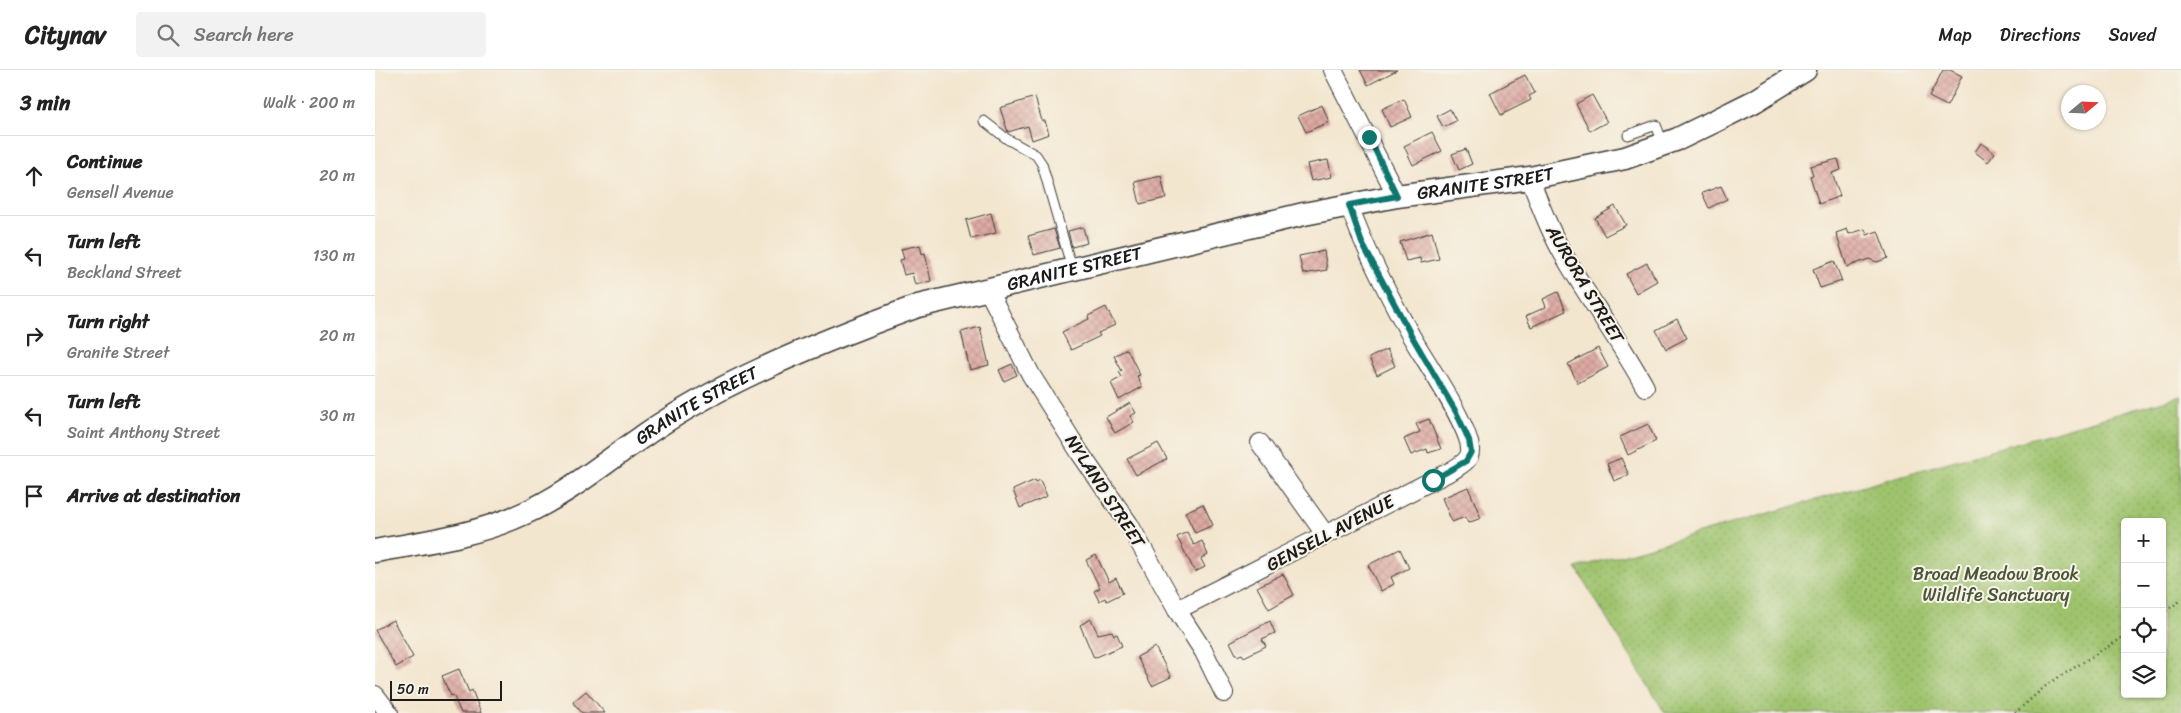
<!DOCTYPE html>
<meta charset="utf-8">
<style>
body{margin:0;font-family:Sriracha,sans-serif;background:#f2f2f2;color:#222}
.controls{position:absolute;right:15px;bottom:15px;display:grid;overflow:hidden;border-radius:5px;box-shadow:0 1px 4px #0004}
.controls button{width:45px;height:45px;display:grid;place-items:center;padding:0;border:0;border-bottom:1px solid #e0e0e0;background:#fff;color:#222;font:25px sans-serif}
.compass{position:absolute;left:1686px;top:15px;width:45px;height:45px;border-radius:50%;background:#fff;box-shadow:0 1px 4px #0004;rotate:71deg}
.scale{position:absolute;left:15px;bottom:12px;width:112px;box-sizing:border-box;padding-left:5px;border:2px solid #1c1c1c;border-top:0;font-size:14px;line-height:18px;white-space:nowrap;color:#1c1c1c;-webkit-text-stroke:4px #f7f3e8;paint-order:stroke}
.stop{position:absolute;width:15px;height:15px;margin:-11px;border:4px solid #0f766e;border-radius:50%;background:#fff}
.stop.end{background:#0f766e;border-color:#fff;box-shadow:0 1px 5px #0008}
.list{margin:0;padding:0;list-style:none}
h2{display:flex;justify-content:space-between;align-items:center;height:65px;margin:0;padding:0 20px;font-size:21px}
h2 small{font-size:16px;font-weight:400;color:#767676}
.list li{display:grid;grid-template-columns:32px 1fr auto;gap:15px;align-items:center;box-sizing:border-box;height:80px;padding:0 20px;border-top:1px solid #e0e0e0}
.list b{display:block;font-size:19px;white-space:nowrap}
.list p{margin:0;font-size:16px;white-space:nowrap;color:#767676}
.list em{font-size:16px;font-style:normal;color:#767676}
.icon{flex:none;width:28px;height:28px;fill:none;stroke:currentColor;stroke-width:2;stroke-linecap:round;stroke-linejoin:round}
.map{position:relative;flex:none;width:1806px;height:643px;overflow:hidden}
header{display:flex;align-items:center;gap:30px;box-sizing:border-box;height:70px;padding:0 25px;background:#fff;border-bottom:1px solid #e0e0e0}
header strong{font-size:24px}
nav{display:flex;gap:28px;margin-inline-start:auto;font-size:18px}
.search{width:350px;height:45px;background:#f2f2f2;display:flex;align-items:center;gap:12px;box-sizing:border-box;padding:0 18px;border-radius:5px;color:#767676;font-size:19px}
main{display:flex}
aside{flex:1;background:#fff}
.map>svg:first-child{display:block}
.grass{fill:url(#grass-dots);stroke:#5d7044;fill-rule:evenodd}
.building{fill:url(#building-cross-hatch)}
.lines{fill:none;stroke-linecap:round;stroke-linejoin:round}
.service-casing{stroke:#3c3a37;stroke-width:11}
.minor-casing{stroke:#3c3a37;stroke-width:20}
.tertiary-casing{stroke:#3c3a37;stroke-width:25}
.path{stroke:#3c3a37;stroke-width:2.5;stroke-dasharray:1 4;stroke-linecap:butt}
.service{stroke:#fff;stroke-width:9}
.minor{stroke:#fff;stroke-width:18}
.tertiary{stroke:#fff;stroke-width:22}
.route{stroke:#0f766e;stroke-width:6}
.labels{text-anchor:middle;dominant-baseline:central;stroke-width:4;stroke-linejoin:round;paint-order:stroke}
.street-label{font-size:18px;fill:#1c1c1c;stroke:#f7f3e8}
.park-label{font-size:18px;fill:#4a5638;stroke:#f7f3e8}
</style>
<header>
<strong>Citynav</strong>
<div class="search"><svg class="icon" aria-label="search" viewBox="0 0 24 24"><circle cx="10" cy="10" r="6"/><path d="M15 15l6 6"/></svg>Search here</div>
<nav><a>Map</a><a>Directions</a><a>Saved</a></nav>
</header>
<main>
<aside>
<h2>3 min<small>Walk · 200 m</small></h2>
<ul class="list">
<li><svg class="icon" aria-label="ahead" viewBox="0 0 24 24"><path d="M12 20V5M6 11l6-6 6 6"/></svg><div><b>Continue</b><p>Gensell Avenue</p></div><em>20 m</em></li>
<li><svg class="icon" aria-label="left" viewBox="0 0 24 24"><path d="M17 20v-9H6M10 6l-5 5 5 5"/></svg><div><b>Turn left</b><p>Beckland Street</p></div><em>130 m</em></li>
<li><svg class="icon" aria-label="right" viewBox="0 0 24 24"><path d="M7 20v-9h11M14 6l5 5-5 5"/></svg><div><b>Turn right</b><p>Granite Street</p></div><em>20 m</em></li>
<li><svg class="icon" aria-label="left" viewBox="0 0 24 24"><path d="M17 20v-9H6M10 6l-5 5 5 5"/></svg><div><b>Turn left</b><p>Saint Anthony Street</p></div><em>30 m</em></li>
<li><svg class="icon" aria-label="arrive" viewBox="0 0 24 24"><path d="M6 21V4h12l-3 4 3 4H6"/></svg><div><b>Arrive at destination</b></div></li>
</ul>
</aside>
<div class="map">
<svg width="1806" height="643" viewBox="0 0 1806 643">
<defs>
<pattern id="grass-dots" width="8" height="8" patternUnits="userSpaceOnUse" patternTransform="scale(1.25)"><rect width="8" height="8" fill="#9ec36d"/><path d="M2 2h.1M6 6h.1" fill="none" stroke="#88a75e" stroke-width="1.8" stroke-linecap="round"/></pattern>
<pattern id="building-cross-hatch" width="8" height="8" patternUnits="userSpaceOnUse" patternTransform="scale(1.25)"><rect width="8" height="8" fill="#ddaaa3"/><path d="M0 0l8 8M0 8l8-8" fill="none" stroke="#bd928c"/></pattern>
</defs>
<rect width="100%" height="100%" fill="#f7f3e8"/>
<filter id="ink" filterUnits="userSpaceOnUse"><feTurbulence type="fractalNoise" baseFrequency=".02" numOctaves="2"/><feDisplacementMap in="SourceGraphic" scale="10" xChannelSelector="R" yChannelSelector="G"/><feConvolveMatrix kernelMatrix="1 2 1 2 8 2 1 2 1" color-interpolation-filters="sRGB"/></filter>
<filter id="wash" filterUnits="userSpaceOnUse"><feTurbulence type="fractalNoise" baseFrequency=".0096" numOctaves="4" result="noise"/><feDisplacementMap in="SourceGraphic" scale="20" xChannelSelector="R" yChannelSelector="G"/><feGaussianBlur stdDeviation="1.12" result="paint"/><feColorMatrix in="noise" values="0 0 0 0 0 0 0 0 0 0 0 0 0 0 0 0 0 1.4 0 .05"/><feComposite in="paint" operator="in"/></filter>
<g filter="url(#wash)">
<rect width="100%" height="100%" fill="#f3e6cf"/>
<path class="grass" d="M 1806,326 L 1806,643 L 1290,643 L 1201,498 ZM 1750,452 L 1787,452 L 1787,624 L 1750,624 Z"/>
<g id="blocks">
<g class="building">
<path d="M 985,0 L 1022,0 L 993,15 Z"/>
<path d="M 1568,0 L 1575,0 L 1587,6 L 1572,36 L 1554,27 Z"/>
<path d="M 1150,5 L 1160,23 L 1154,26 L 1156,30 L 1126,45 L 1115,23 Z"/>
<path d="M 1217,25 L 1232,52 L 1215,61 L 1201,34 Z"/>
<path d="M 660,27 L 667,51 L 670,51 L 674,64 L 657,70 L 653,56 L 633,62 L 625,38 Z"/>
<path d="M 1029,29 L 1037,47 L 1015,57 L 1007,39 Z"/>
<path d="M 947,35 L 954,52 L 931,62 L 923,46 Z"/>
<path d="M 1075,39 L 1081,51 L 1068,57 L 1062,46 Z"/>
<path d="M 1057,62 L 1067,81 L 1038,95 L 1029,76 Z"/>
<path d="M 1606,73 L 1620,83 L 1613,92 L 1600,82 Z"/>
<path d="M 1091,79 L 1097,94 L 1084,100 L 1077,84 Z"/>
<path d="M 1463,89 L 1466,100 L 1457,103 L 1465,126 L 1444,134 L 1435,106 L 1438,105 L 1435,96 Z"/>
<path d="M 953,90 L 957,107 L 936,111 L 932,94 Z"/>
<path d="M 786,106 L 791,128 L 765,134 L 760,112 Z"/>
<path d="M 1346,116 L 1352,129 L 1334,138 L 1327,123 Z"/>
<path d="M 1240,136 L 1251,155 L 1230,166 L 1220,148 Z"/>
<path d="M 616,143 L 621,163 L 596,169 L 591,150 Z"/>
<path d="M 708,157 L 712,173 L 697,177 L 693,161 Z"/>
<path d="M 679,159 L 685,178 L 659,185 L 653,166 Z"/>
<path d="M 1472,159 L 1474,164 L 1490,159 L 1492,165 L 1503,161 L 1513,188 L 1502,192 L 1494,189 L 1472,197 L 1461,163 Z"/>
<path d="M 1057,162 L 1064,189 L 1046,193 L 1045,188 L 1031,191 L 1025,172 Z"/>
<path d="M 545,175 L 547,184 L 550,183 L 556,211 L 540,215 L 537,203 L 529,205 L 525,190 L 529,189 L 526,179 Z"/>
<path d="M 949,181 L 952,200 L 928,204 L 924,186 Z"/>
<path d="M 1459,191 L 1467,211 L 1445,218 L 1438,199 Z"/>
<path d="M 1272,193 L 1282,211 L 1261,223 L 1251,204 Z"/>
<path d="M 1183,222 L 1191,241 L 1156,257 L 1151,246 L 1171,237 L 1168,229 Z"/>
<path d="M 731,237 L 740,255 L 723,263 L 725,266 L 696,280 L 687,262 L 714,249 L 713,246 Z"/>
<path d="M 1302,249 L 1312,268 L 1291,279 L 1281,260 Z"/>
<path d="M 605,257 L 614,295 L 595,300 L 586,262 Z"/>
<path d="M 1223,278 L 1233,297 L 1203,313 L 1193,294 Z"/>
<path d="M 752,279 L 765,305 L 762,306 L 767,317 L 744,330 L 736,313 L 747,307 L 744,302 L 747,301 L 739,286 Z"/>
<path d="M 1012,279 L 1020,296 L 1002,305 L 994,288 Z"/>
<path d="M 637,294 L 642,305 L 629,311 L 624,300 Z"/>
<path d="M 755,333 L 761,343 L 755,346 L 759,352 L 740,363 L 731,347 Z"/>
<path d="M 1054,349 L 1066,379 L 1053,383 L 1052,379 L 1036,385 L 1029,369 L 1045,362 L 1041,354 Z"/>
<path d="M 1273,354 L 1281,371 L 1253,385 L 1245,367 Z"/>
<path d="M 783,373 L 792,389 L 761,405 L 752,389 Z"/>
<path d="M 1246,388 L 1254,405 L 1239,411 L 1232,394 Z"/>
<path d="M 660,410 L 661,412 L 665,410 L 672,426 L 645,438 L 638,420 Z"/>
<path d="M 1093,417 L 1106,448 L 1093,453 L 1090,447 L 1077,452 L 1067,428 Z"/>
<path d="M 828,434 L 838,455 L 820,463 L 810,442 Z"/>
<path d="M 812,462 L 819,475 L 827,471 L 833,485 L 826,489 L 830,497 L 820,502 L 802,467 Z"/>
<path d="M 1025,479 L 1034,498 L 1016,507 L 1019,514 L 1006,521 L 993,495 Z"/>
<path d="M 721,485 L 734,512 L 741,508 L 748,523 L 732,531 L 730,528 L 724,531 L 719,521 L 725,518 L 711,490 Z"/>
<path d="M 908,504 L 919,525 L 894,539 L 882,517 Z"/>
<path d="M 716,549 L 723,564 L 737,561 L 739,565 L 742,564 L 747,576 L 719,588 L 705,555 Z"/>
<path d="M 18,550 L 38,587 L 21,597 L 0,560 Z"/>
<path d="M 895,551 L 900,563 L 887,569 L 891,576 L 869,587 L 867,584 L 862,586 L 855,572 Z"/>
<path d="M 780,577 L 796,607 L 777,616 L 762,587 Z"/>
<path d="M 84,599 L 94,622 L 97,620 L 106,643 L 86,643 L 78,625 L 76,626 L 73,620 L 67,606 Z"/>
<path d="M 211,621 L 230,643 L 207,643 L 198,632 Z"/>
</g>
</g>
</g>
<g filter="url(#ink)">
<use href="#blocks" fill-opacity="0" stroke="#3c3a37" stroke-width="1"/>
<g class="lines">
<defs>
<g id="service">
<path d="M 609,51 L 632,69 L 661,85 L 667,94 L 697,199"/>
<path d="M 1253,65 L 1281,55 L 1288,73"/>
</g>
<g id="minor">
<path d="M 958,0 L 1022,126"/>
<path d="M 1155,108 C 1164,133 1174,159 1187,182 C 1213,228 1245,271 1270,317"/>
<path d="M 612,218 L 656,305 L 705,383 L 754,454 L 802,540 L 829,582 L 849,623"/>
<path d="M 885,373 L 950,464"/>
<path d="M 802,540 L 1078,400 C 1085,395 1095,391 1095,381 C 1097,359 1049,289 1036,266 C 1013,224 990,180 974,135"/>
<path d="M 0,625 L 14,643"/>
</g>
<g id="tertiary">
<path id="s1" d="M 0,481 C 50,472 103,465 150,443 C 192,424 229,393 267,367 C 292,349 320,333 348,318 C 410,286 477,260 543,236 L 929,144 L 1022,126 L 1155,108 L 1250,88 L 1303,69 L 1338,52 L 1380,31 L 1430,0"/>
</g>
</defs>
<use href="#service" class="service-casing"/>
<use href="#minor" class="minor-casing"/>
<use href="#tertiary" class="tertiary-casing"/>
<g class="path">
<path d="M 1787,544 L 1806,530"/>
<path d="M 1640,643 L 1673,614 L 1750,566"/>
</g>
<use href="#service" class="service"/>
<use href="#minor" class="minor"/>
<use href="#tertiary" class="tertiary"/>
</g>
</g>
<g class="lines" filter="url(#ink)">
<path class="route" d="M 994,67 L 1022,126 L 974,135 L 987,173 L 1035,263 L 1081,342 L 1094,370 L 1096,382 L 1091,391 L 1058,410"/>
</g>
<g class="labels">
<g class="street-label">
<text stroke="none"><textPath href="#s1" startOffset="1182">GRANITE STREET</textPath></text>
<text stroke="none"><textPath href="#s1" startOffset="762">GRANITE STREET</textPath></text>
<text transform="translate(1210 214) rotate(59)">AURORA STREET</text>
<text stroke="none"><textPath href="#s1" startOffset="358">GRANITE STREET</textPath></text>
<text transform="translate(730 421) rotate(57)">NYLAND STREET</text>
<text transform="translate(955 463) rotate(-28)">GENSELL AVENUE</text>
</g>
<g class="park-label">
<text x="1621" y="504">Broad Meadow Brook<tspan x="1621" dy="21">Wildlife Sanctuary</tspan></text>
</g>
</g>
</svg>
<div class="controls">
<button>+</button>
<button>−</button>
<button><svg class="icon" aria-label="locate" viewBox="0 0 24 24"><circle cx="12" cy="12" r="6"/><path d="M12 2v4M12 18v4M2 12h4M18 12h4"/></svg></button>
<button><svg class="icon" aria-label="layers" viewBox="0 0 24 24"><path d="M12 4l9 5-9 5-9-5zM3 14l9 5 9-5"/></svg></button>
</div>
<svg class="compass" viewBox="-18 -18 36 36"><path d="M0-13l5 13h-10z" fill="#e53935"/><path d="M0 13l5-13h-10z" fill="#767676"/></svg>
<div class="scale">50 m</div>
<div class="stop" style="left:1058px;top:410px"></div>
<div class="stop end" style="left:994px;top:67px"></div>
</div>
</main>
